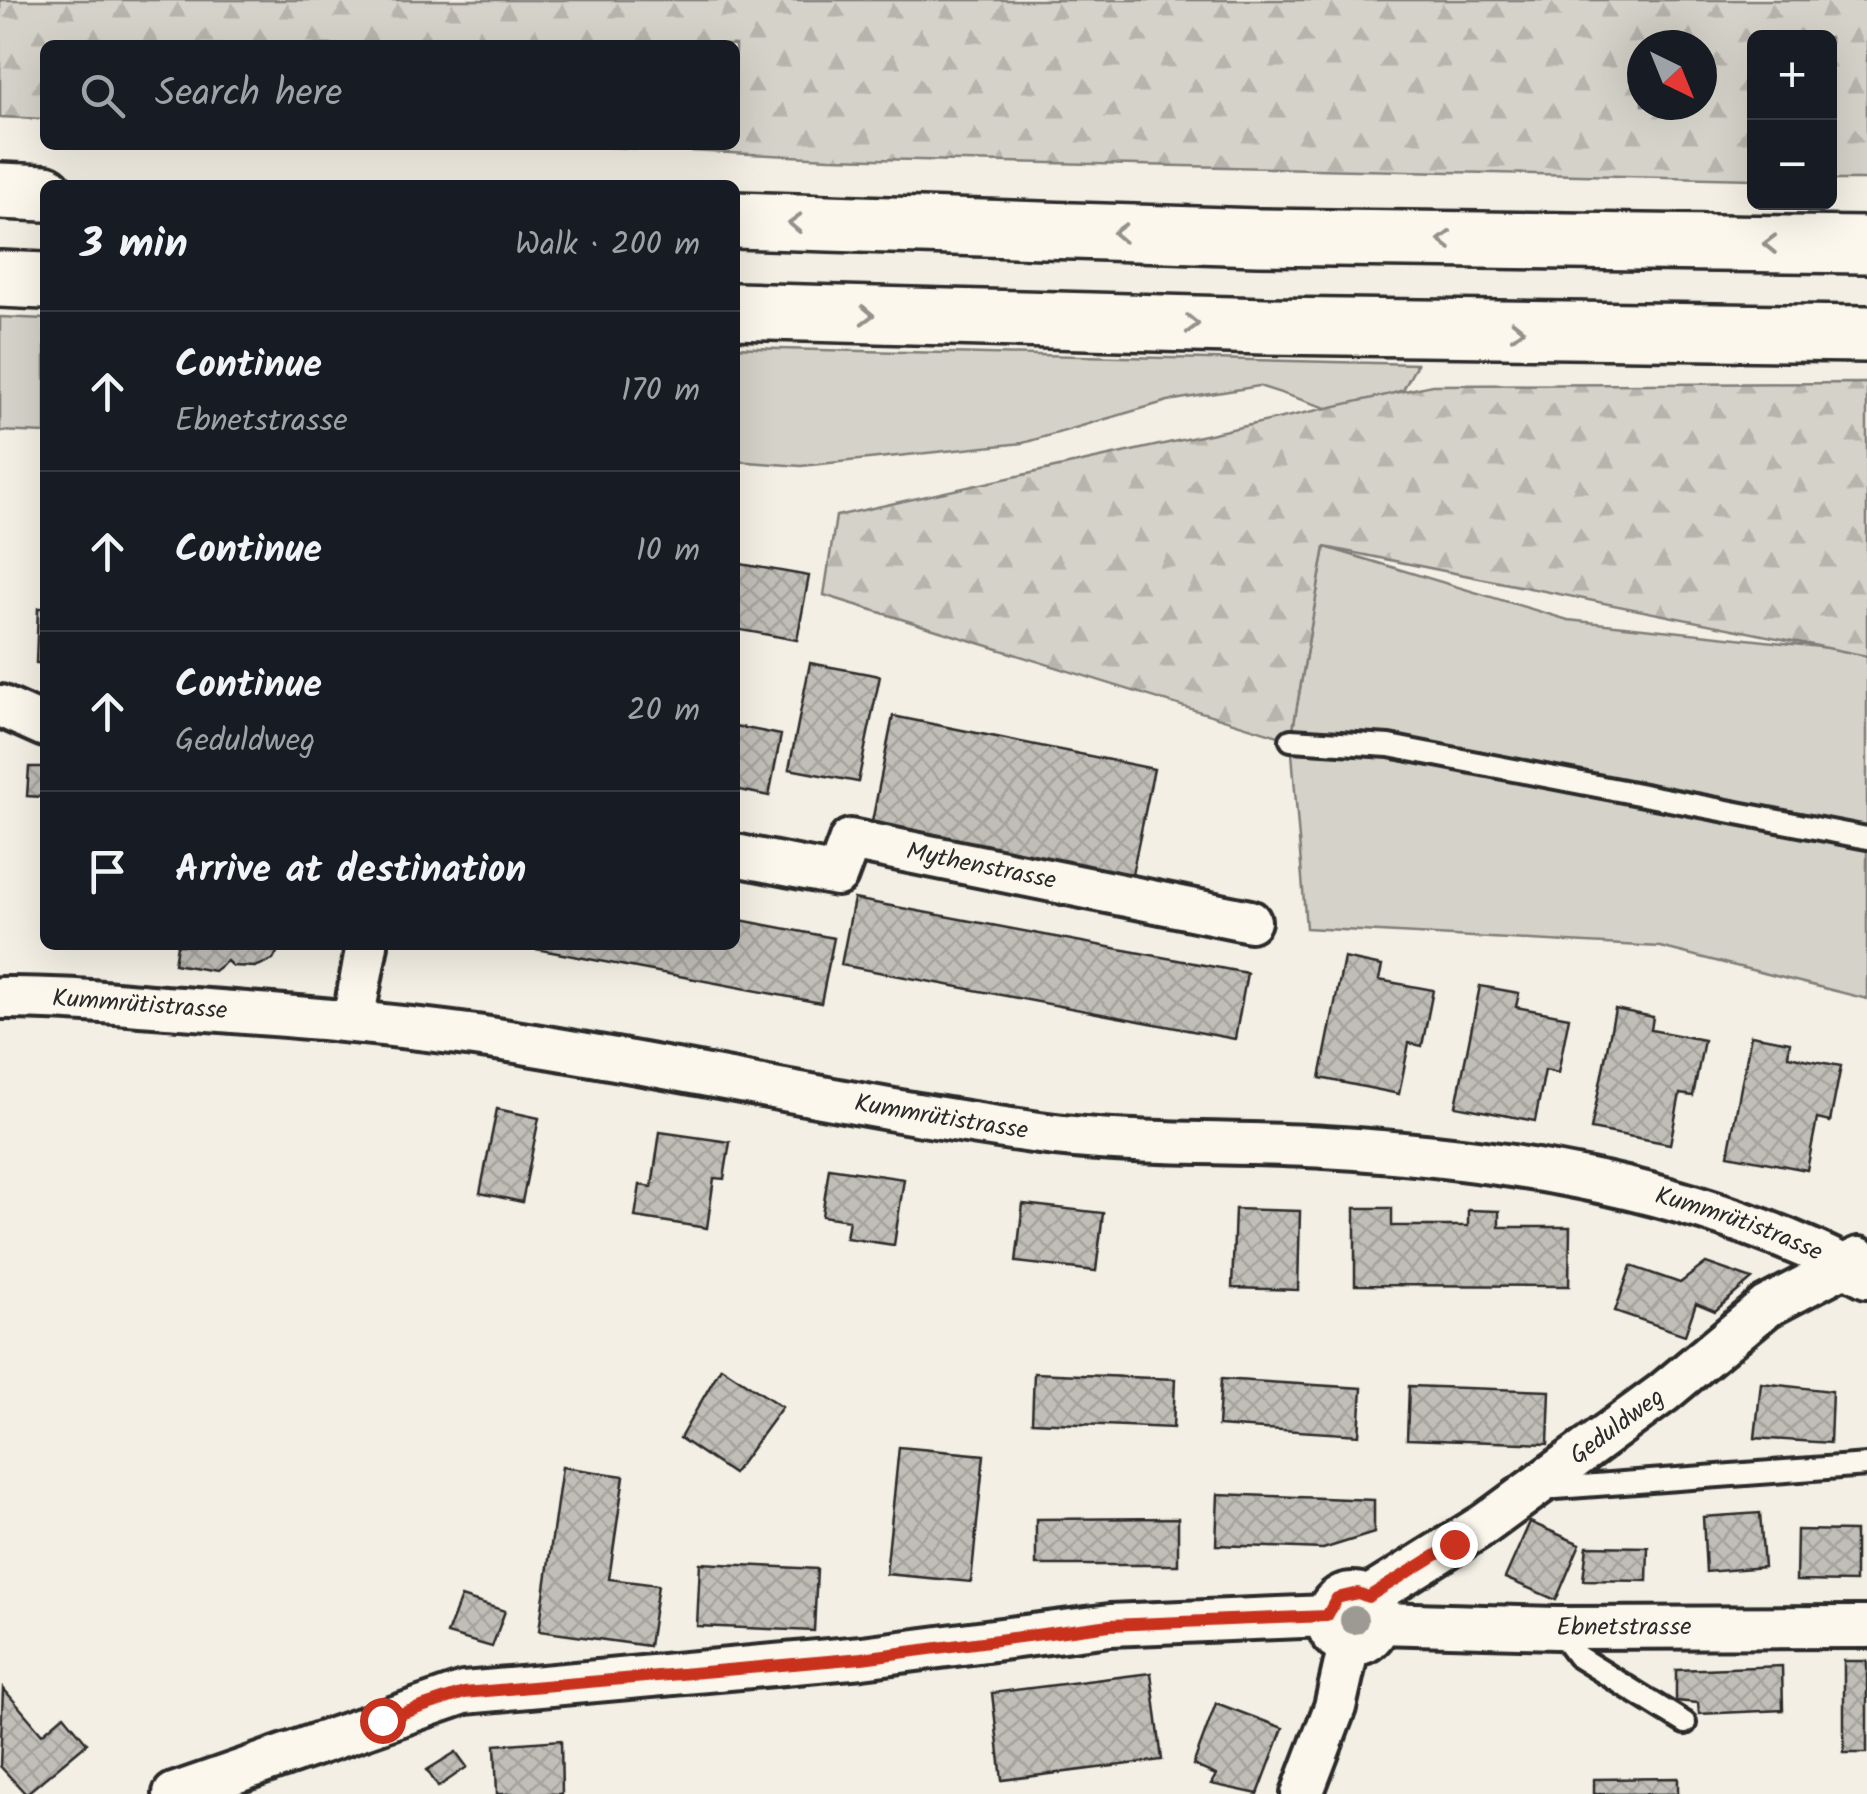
<!DOCTYPE html>
<meta charset="utf-8">
<style>
body{margin:0;font-family:Kalam,sans-serif;background:#20242c;color:#f1f3f6}
.controls{position:absolute;right:30px;top:30px;display:grid;overflow:hidden;border-radius:15px;box-shadow:0 10px 40px #0002}
.controls button{width:90px;height:90px;display:grid;place-items:center;padding:0;border:0;border-bottom:2px solid #363941;background:#171b24;color:#f1f3f6;font:50px sans-serif}
.compass{position:absolute;left:1627px;top:30px;width:90px;height:90px;border-radius:50%;background:#171b24;box-shadow:0 10px 40px #0002;rotate:137deg}
.stop{position:absolute;width:30px;height:30px;margin:-22px;border:8px solid #c8321e;border-radius:50%;background:#fff}
.stop.end{background:#c8321e;border-color:#fff;box-shadow:0 2px 10px #0008}
.list{margin:0;padding:0;list-style:none}
h2{display:flex;justify-content:space-between;align-items:center;height:130px;margin:0;padding:0 40px;font-size:42px}
h2 small{font-size:32px;font-weight:400;color:#9ea1a6}
.list li{display:grid;grid-template-columns:65px 1fr auto;gap:30px;align-items:center;box-sizing:border-box;height:160px;padding:0 40px;border-top:2px solid #363941}
.list b{display:block;font-size:38px;white-space:nowrap}
.list p{margin:0;font-size:32px;white-space:nowrap;color:#9ea1a6}
.list em{font-size:32px;font-style:normal;color:#9ea1a6}
.icon{flex:none;width:55px;height:55px;fill:none;stroke:currentColor;stroke-width:2;stroke-linecap:round;stroke-linejoin:round}
.map{position:relative;flex:none;width:1867px;height:1794px;overflow:hidden}
.search{position:absolute;background:#171b24;box-shadow:0 10px 40px #0002;left:40px;top:40px;width:700px;height:110px;display:flex;align-items:center;gap:25px;box-sizing:border-box;padding:0 35px;border-radius:15px;color:#9ea1a6;font-size:38px}
.panel{position:absolute;background:#171b24;box-shadow:0 10px 40px #0002;left:40px;top:180px;width:700px;height:770px;border-radius:15px}
.map>svg:first-child{display:block}
.green{fill:#d5d2c9;stroke:#807e7a;stroke-width:2.5}
.forest{fill:url(#forest-firs);stroke:#807e7a;stroke-width:2.5;fill-rule:evenodd}
.building{fill:url(#building-cross-hatch);stroke:#2b2b2b;stroke-width:2.5}
.lines{fill:none;stroke-linecap:round;stroke-linejoin:round}
.lane-casing{stroke:#2b2b2b;stroke-width:28}
.street-casing{stroke:#2b2b2b;stroke-width:48}
.highway-casing{stroke:#2b2b2b;stroke-width:62}
.lane{stroke:#fbf7ec;stroke-width:20}
.street{stroke:#fbf7ec;stroke-width:40}
.highway{stroke:#fbf7ec;stroke-width:55}
.tree{fill:#9d9a94}
.oneway{stroke:#93918c}
.route{stroke:#c8321e;stroke-width:12}
.labels{text-anchor:middle;dominant-baseline:central;stroke-width:8;stroke-linejoin:round;paint-order:stroke}
.street-label{font-size:25px;fill:#2b2b2b;stroke:#fbf7ec}
</style>
<div class="map">
<svg width="1867" height="1794" viewBox="0 0 1867 1794">
<defs>
<pattern id="forest-firs" width="22" height="20" patternUnits="userSpaceOnUse" patternTransform="scale(2.5)"><rect width="22" height="20" fill="#d5d2c9"/><path d="M5 1l3.5 6h-7zM16 11l3.5 6h-7z" fill="#b7b4ad"/></pattern>
<pattern id="building-cross-hatch" width="8" height="8" patternUnits="userSpaceOnUse" patternTransform="scale(2.5)"><rect width="8" height="8" fill="#c0beb6"/><path d="M0 0l8 8M0 8l8-8" fill="none" stroke="#a5a39d"/></pattern>
</defs>
<rect width="100%" height="100%" fill="#f3efe4"/>
<filter id="ink" filterUnits="userSpaceOnUse"><feTurbulence type="fractalNoise" baseFrequency=".01" numOctaves="2"/><feDisplacementMap in="SourceGraphic" scale="20" xChannelSelector="R" yChannelSelector="G"/><feConvolveMatrix kernelMatrix="1 2 1 2 8 2 1 2 1" color-interpolation-filters="sRGB"/></filter>
<g filter="url(#ink)">
<g class="green">
<path d="M 0,317 L 45,319 L 45,433 L 0,431 Z"/>
<path d="M 735,347 L 779,349 L 1417,364 L 1403,390 L 1339,412 L 1259,386 L 1168,401 L 1023,443 L 801,466 L 735,461 Z"/>
<path d="M 1325,547 L 1568,620 L 1830,648 L 1867,656 L 1867,999 L 1660,947 L 1306,928 L 1291,740 Z"/>
</g>
<g class="forest">
<path d="M 0,0 L 1867,0 L 1867,180 L 1830,180 L 1830,38 L 1754,38 L 1753,179 L 830,158 L 570,145 L 735,145 L 735,45 L 45,45 L 45,119 L 0,117 ZM 1642,45 L 1702,45 L 1702,105 L 1642,105 Z"/>
<path d="M 1867,383 L 1867,656 L 1325,547 L 1291,740 L 824,595 L 836,516 L 1432,385 Z"/>
</g>
<g class="building">
<path d="M 735,563 L 809,576 L 797,640 L 735,629 Z"/>
<path d="M 38,608 L 45,608 L 45,664 L 36,663 Z"/>
<path d="M 810,663 L 880,676 L 858,782 L 789,769 Z"/>
<path d="M 893,716 L 1154,769 L 1130,884 L 870,832 Z"/>
<path d="M 735,726 L 781,735 L 769,796 L 735,789 Z"/>
<path d="M 29,767 L 43,767 L 41,797 L 27,796 Z"/>
<path d="M 854,899 L 1247,973 L 1235,1039 L 841,965 Z"/>
<path d="M 735,919 L 834,938 L 821,1003 L 515,945 L 735,945 Z"/>
<path d="M 177,945 L 281,945 L 273,960 L 255,967 L 232,966 L 227,961 L 214,971 L 174,964 Z"/>
<path d="M 1344,958 L 1382,966 L 1379,980 L 1433,990 L 1422,1046 L 1409,1043 L 1399,1094 L 1320,1078 Z"/>
<path d="M 1480,986 L 1519,993 L 1516,1007 L 1569,1017 L 1558,1073 L 1545,1070 L 1535,1121 L 1456,1106 Z"/>
<path d="M 1615,1009 L 1653,1017 L 1651,1030 L 1704,1040 L 1693,1096 L 1680,1094 L 1670,1144 L 1591,1129 Z"/>
<path d="M 1751,1035 L 1790,1042 L 1788,1056 L 1841,1066 L 1830,1122 L 1817,1119 L 1807,1170 L 1728,1155 Z"/>
<path d="M 497,1109 L 539,1118 L 522,1202 L 480,1193 Z"/>
<path d="M 660,1132 L 730,1142 L 724,1179 L 714,1178 L 707,1228 L 635,1217 L 640,1185 L 652,1187 Z"/>
<path d="M 829,1168 L 904,1179 L 894,1245 L 846,1238 L 849,1220 L 822,1216 Z"/>
<path d="M 1023,1204 L 1103,1213 L 1096,1271 L 1016,1262 Z"/>
<path d="M 1355,1208 L 1392,1208 L 1392,1226 L 1468,1226 L 1468,1210 L 1499,1211 L 1499,1227 L 1570,1227 L 1569,1286 L 1355,1285 Z"/>
<path d="M 1235,1209 L 1300,1211 L 1298,1290 L 1232,1288 Z"/>
<path d="M 1706,1263 L 1752,1279 L 1715,1311 L 1696,1303 L 1685,1335 L 1615,1311 L 1631,1266 L 1680,1283 Z"/>
<path d="M 721,1367 L 782,1407 L 733,1474 L 680,1438 Z"/>
<path d="M 1034,1373 L 1175,1379 L 1173,1428 L 1032,1422 Z"/>
<path d="M 1221,1379 L 1362,1388 L 1359,1435 L 1218,1426 Z"/>
<path d="M 1761,1383 L 1832,1391 L 1830,1443 L 1755,1438 Z"/>
<path d="M 1409,1386 L 1550,1391 L 1548,1444 L 1407,1439 Z"/>
<path d="M 899,1447 L 984,1455 L 971,1582 L 886,1574 Z"/>
<path d="M 562,1467 L 624,1476 L 609,1579 L 658,1585 L 649,1646 L 539,1631 Z"/>
<path d="M 1218,1494 L 1374,1500 L 1374,1533 L 1323,1549 L 1216,1545 Z"/>
<path d="M 1760,1513 L 1764,1567 L 1706,1572 L 1703,1517 Z"/>
<path d="M 1178,1518 L 1178,1565 L 1036,1565 L 1036,1519 Z"/>
<path d="M 1530,1522 L 1580,1544 L 1556,1600 L 1505,1578 Z"/>
<path d="M 1797,1530 L 1855,1531 L 1855,1582 L 1796,1581 Z"/>
<path d="M 1587,1546 L 1648,1547 L 1647,1581 L 1583,1580 Z"/>
<path d="M 700,1563 L 817,1569 L 814,1631 L 697,1626 Z"/>
<path d="M 461,1597 L 505,1611 L 492,1647 L 447,1634 Z"/>
<rect x="1844" y="1661" width="23" height="92"/>
<path d="M 1782,1666 L 1783,1710 L 1699,1714 L 1698,1703 L 1676,1701 L 1676,1670 Z"/>
<path d="M 1151,1673 L 1162,1760 L 1002,1780 L 992,1693 Z"/>
<path d="M 3,1688 L 42,1734 L 64,1715 L 87,1743 L 26,1794 L 0,1766 Z"/>
<path d="M 1216,1703 L 1283,1728 L 1258,1794 L 1211,1784 L 1216,1775 L 1193,1765 Z"/>
<path d="M 561,1740 L 562,1794 L 497,1794 L 495,1745 Z"/>
<path d="M 456,1752 L 467,1767 L 438,1787 L 427,1770 Z"/>
<path d="M 1678,1778 L 1678,1794 L 1594,1794 L 1594,1779 Z"/>
</g>
<g class="lines">
<defs>
<g id="lane">
<path d="M 1291,740 L 1389,746 L 1867,838"/>
<path d="M 1542,1489 L 1867,1465"/>
<path d="M 1556,1628 L 1577,1656 L 1685,1723"/>
</g>
<g id="street">
<path d="M 0,706 L 45,726"/>
<path id="s1" d="M 735,855 L 837,875 L 850,840 L 1250,921"/>
<path id="s2" d="M 0,998 C 60,997 121,1004 181,1008 C 289,1016 396,1024 503,1040 C 682,1068 859,1108 1039,1133 C 1133,1146 1230,1141 1324,1147 C 1512,1158 1699,1188 1867,1277"/>
<path d="M 353,1021 L 367,945"/>
<circle cx="1353" cy="1619" r="26"/>
<path id="s3" d="M 1368,1597 L 1485,1524 L 1663,1393 L 1766,1307 L 1859,1258"/>
<path id="s4" d="M 1379,1623 L 1556,1628 L 1867,1627"/>
<path d="M 174,1794 L 464,1693 L 862,1657 L 1110,1625 L 1327,1616"/>
<path d="M 1302,1794 L 1335,1707 L 1349,1645"/>
</g>
<g id="highway">
<path d="M 0,191 L 45,193"/>
<path d="M 735,220 L 1258,237 L 1867,245"/>
<path d="M 0,279 L 45,281"/>
<path d="M 735,311 L 1266,326 L 1867,334"/>
</g>
</defs>
<use href="#lane" class="lane-casing"/>
<use href="#street" class="street-casing"/>
<use href="#highway" class="highway-casing"/>
<use href="#lane" class="lane"/>
<use href="#street" class="street"/>
<use href="#highway" class="highway"/>
</g>
<circle class="tree" cx="1354" cy="1620" r="14"/>
<defs><path id="oneway-chevron" d="M-2-3.5L2.5 0L-2 3.5" fill="none" stroke-width="1.6" stroke-linecap="round" stroke-linejoin="round" transform="scale(2.5)"/></defs>
<g class="oneway">
<use href="#oneway-chevron" transform="translate(795 223) rotate(-178)"/>
<use href="#oneway-chevron" transform="translate(1120 233) rotate(-178)"/>
<use href="#oneway-chevron" transform="translate(1445 240) rotate(-179)"/>
<use href="#oneway-chevron" transform="translate(1770 244) rotate(-179)"/>
<use href="#oneway-chevron" transform="translate(867 315) rotate(2)"/>
<use href="#oneway-chevron" transform="translate(1192 324) rotate(1)"/>
<use href="#oneway-chevron" transform="translate(1517 330) rotate(1)"/>
</g>
</g>
<g class="lines" filter="url(#ink)">
<path class="route" d="M 382,1720 L 464,1693 L 862,1658 L 1110,1625 L 1327,1616 L 1337,1598 L 1358,1593 L 1368,1597 L 1454,1544"/>
</g>
<g class="labels">
<g class="street-label">
<text stroke="none"><textPath href="#s1" startOffset="275">Mythenstrasse</textPath></text>
<text stroke="none"><textPath href="#s2" startOffset="140">Kummrütistrasse</textPath></text>
<text stroke="none"><textPath href="#s2" startOffset="950">Kummrütistrasse</textPath></text>
<text stroke="none"><textPath href="#s2" startOffset="1758">Kummrütistrasse</textPath></text>
<text stroke="none"><textPath href="#s3" startOffset="302">Geduldweg</textPath></text>
<text stroke="none"><textPath href="#s4" startOffset="245">Ebnetstrasse</textPath></text>
</g>
</g>
</svg>
<div class="controls">
<button>+</button>
<button>−</button>
</div>
<svg class="compass" viewBox="-18 -18 36 36"><path d="M0-13l5 13h-10z" fill="#e53935"/><path d="M0 13l5-13h-10z" fill="#9ea1a6"/></svg>
<div class="stop" style="left:382px;top:1720px"></div>
<div class="stop end" style="left:1454px;top:1544px"></div>
<div class="search"><svg class="icon" aria-label="search" viewBox="0 0 24 24"><circle cx="10" cy="10" r="6"/><path d="M15 15l6 6"/></svg>Search here</div>
<section class="panel">
<h2>3 min<small>Walk · 200 m</small></h2>
<ul class="list">
<li><svg class="icon" aria-label="ahead" viewBox="0 0 24 24"><path d="M12 20V5M6 11l6-6 6 6"/></svg><div><b>Continue</b><p>Ebnetstrasse</p></div><em>170 m</em></li>
<li><svg class="icon" aria-label="ahead" viewBox="0 0 24 24"><path d="M12 20V5M6 11l6-6 6 6"/></svg><div><b>Continue</b></div><em>10 m</em></li>
<li><svg class="icon" aria-label="ahead" viewBox="0 0 24 24"><path d="M12 20V5M6 11l6-6 6 6"/></svg><div><b>Continue</b><p>Geduldweg</p></div><em>20 m</em></li>
<li><svg class="icon" aria-label="arrive" viewBox="0 0 24 24"><path d="M6 21V4h12l-3 4 3 4H6"/></svg><div><b>Arrive at destination</b></div></li>
</ul>
</section>
</div>
